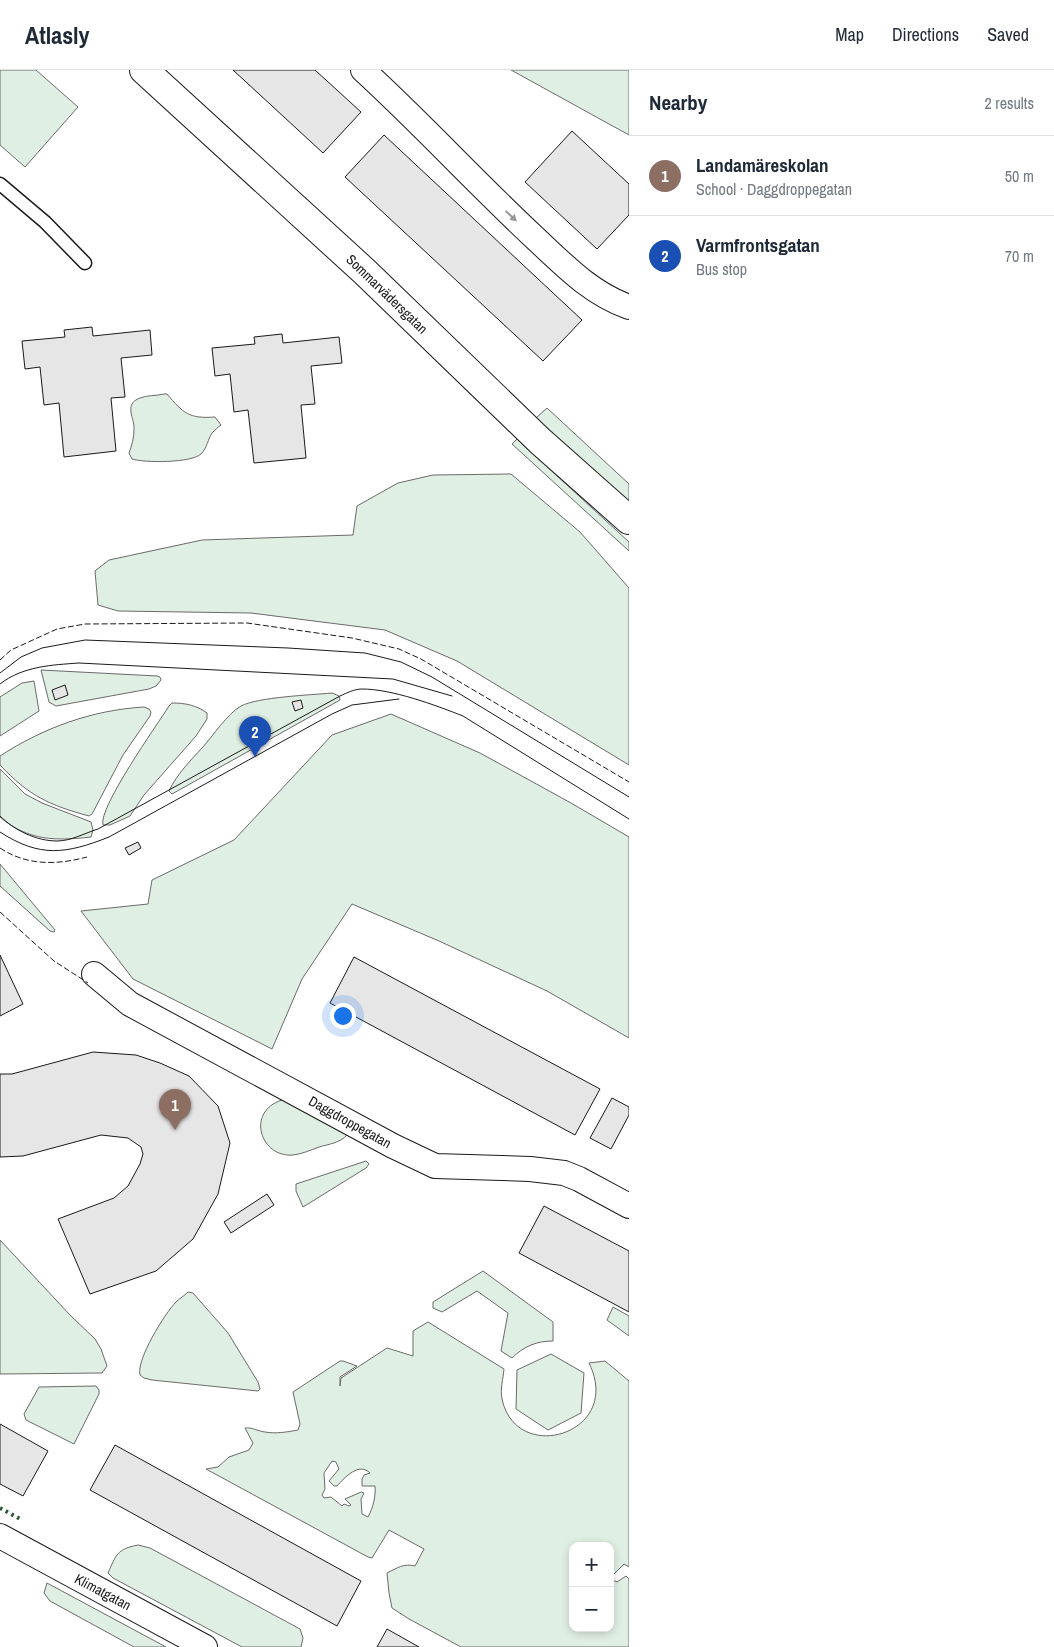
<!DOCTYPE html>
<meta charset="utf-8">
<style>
body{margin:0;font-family:"Archivo Narrow",sans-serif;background:#f6f6f7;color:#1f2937}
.controls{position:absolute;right:15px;bottom:15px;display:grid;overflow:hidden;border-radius:10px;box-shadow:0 2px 8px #0003}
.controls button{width:45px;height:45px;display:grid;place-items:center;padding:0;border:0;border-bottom:1px solid #e0e1e3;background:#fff;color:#1f2937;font:25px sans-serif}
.you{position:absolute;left:342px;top:945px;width:18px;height:18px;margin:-12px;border:4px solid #fff;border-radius:50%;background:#1a73e8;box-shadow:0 0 0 8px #1a73e833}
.badge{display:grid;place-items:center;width:32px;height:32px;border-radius:50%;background:#1a73e8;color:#fff;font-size:16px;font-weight:700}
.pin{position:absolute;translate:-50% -41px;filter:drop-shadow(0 1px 2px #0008)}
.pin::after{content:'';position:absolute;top:26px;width:18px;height:15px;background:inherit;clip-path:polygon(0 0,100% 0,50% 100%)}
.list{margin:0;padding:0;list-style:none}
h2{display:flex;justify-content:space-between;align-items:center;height:65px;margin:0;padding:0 20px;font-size:21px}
h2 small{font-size:16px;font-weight:400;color:#747a83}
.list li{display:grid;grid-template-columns:32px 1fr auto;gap:15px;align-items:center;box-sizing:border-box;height:80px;padding:0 20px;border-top:1px solid #e0e1e3}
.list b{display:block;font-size:19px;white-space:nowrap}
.list p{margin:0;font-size:16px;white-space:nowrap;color:#747a83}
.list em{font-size:16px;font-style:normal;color:#747a83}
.map{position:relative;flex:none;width:629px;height:1577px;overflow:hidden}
header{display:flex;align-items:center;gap:30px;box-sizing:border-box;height:70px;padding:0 25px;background:#fff;border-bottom:1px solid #e0e1e3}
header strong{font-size:24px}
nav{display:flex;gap:28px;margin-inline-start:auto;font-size:18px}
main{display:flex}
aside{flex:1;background:#fff}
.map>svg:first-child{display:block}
.green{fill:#e0efe3;stroke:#6a6a6a;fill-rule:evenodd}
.building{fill:#e6e6e6;stroke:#1a1a1a}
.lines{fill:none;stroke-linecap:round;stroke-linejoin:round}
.service-casing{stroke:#1a1a1a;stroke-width:15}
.minor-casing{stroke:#1a1a1a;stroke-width:26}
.tertiary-casing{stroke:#1a1a1a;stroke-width:30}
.service{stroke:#fff;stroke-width:12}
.minor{stroke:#fff;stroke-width:24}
.tertiary{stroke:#fff;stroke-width:28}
.tram{stroke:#1a1a1a;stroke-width:1}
.hedge{stroke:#2b5a34;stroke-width:4;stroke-dasharray:2.5 4;stroke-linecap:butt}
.fence{stroke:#1a1a1a;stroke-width:1;stroke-dasharray:6 2.5;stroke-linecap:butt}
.oneway{fill:#989898}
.labels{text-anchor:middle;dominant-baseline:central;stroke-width:4;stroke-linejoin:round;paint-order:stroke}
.street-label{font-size:14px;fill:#1a1a1a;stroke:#fff}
</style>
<header>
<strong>Atlasly</strong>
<nav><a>Map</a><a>Directions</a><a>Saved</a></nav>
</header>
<main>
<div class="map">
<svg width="629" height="1577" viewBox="0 0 629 1577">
<rect width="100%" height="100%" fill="#fff"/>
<g class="green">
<path d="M 0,0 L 36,0 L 78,37 L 25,97 L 0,75 Z"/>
<path d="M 511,0 L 629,0 L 629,65 Z"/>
<path d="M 164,324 L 167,324 C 183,343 189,349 215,347 L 221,355 C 218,357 215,360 212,363 C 208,369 207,378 201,384 C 191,393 145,393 132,389 L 129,383 C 132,375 134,368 134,359 C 135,349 123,334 140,328 C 147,325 156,326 164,324 Z"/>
<path d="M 547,338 L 629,414 L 629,433 L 536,348 Z"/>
<path d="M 517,369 L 629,472 L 629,481 L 512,374 Z"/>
<path d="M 511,404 L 580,462 L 629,518 L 629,695 L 457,591 L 385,560 L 251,543 L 118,541 L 98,535 L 95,501 L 109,490 L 202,470 L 353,465 L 357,436 L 398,413 L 433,405 Z"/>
<path d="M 41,600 L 157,606 L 160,607 L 161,610 L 156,616 L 149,619 L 56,636 L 49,632 Z"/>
<path d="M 34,611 L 39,641 L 0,666 L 0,627 L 22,613 Z"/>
<path d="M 332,623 L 339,626 L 340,630 L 172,724 L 169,721 C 177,704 190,691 202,678 C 213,666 227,644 241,636 C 258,627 311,625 332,623 Z"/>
<path d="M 172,633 C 185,633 196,635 207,643 L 207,649 L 196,666 L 144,725 L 130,746 L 110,755 L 103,755 C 98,738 157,655 169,636 Z"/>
<path d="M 144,637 L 149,639 L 151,642 L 150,646 L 123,685 L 92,744 L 89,746 C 49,735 29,726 0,695 L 0,686 C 43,658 92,640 144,637 Z"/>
<path d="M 391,644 L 480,683 L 571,733 L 629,767 L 629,968 L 547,921 L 439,871 L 352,834 L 302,909 L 272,979 L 133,909 L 81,841 L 148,834 L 152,810 L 234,770 L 332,665 Z"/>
<path d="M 0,699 L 25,724 L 42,733 L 91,752 L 93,760 L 91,767 C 56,771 28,771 0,747 Z"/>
<path d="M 0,794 L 55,860 L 54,862 L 50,861 L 0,816 Z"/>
<path d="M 282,1030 L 345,1061 L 347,1065 C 340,1073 329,1074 319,1077 C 311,1080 302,1084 293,1085 C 261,1088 245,1042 282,1030 Z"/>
<path d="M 366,1091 L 369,1094 L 366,1098 L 303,1137 L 296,1121 L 296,1114 Z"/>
<path d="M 0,1170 L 70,1245 L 95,1269 L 101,1279 L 107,1296 L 102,1303 L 0,1304 Z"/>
<path d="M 483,1201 L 553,1252 L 553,1271 C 537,1271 524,1276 512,1288 L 501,1281 L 508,1243 L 477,1221 L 442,1242 L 433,1238 L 433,1232 Z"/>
<path d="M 188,1222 L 193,1223 L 228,1263 L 258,1312 L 260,1319 L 258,1321 L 152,1310 L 144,1308 L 140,1305 C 136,1290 165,1243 176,1232 C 180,1228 184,1226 188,1222 Z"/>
<path d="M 613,1237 L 629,1246 L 629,1266 L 607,1250 Z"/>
<path d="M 428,1252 L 504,1299 C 503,1310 500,1319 502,1329 C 516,1396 624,1364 589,1293 L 605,1291 L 629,1311 L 629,1497 L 624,1494 L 611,1507 L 613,1510 L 617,1512 L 626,1506 L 629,1509 L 629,1577 L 461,1577 L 409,1549 L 392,1538 L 389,1523 L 387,1503 C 397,1498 404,1493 415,1496 L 424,1479 L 389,1460 L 372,1488 L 368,1487 L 206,1399 L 218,1397 L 229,1387 L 249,1380 L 253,1373 L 245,1358 C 252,1357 257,1361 265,1362 C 276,1364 287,1362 298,1360 L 300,1354 L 293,1322 L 340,1291 L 343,1291 L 357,1296 L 340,1307 L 340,1316 L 341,1308 L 387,1278 L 413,1286 L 413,1261 ZM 332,1391 L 336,1392 L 339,1399 L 329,1411 L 334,1416 L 337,1416 C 345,1407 359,1392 370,1403 L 364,1405 L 362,1409 L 362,1416 L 375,1416 C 376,1426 373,1438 368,1447 L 362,1444 L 361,1429 L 364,1423 L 361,1422 L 345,1429 L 351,1435 L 349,1436 L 344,1434 L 342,1436 L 331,1427 L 324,1428 L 322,1425 L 325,1419 L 324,1403 ZM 573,1476 L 610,1476 L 610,1558 L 573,1558 Z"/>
<path d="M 551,1284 L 584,1303 L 581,1343 L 548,1360 L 516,1339 L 517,1300 Z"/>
<path d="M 96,1316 L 99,1320 L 99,1324 L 74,1374 L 26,1350 L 24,1344 L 39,1317 Z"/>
<path d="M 138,1475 L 150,1478 L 300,1559 L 303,1568 L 301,1577 L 242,1577 L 113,1508 L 108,1503 C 116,1485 117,1479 138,1475 Z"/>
<path d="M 47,1513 L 166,1577 L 134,1577 L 50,1531 L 44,1523 Z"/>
</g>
<g class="building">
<path d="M 233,0 L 315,0 L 361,42 L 323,83 Z"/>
<path d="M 572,61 L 629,114 L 629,145 L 597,179 L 525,112 Z"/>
<path d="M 384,65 L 582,250 L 543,291 L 345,107 Z"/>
<path d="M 92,257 L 93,266 L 150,260 L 152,285 L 121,288 L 125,327 L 111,328 L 116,381 L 64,387 L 59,333 L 44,335 L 40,297 L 25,299 L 22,271 L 65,267 L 64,260 Z"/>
<path d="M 282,264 L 283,273 L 339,267 L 342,293 L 311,296 L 315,334 L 301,335 L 306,388 L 254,393 L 248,340 L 234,342 L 230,304 L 215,306 L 212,278 L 255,274 L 254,267 Z"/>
<path d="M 65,615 L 68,625 L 55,630 L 52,620 Z"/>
<path d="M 301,630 L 303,638 L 295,641 L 292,632 Z"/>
<path d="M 138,772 L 141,778 L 129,785 L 125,778 Z"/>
<path d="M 0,885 L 23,934 L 0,946 Z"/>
<path d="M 354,887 L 600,1019 L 575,1065 L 330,933 Z"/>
<path d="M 93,982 L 136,985 L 160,993 L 189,1006 L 218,1036 L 230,1073 L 218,1124 L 193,1169 L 156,1201 L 90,1224 L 58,1149 L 114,1128 L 128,1116 L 140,1094 L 143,1084 L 141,1077 L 128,1068 L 101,1065 L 23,1086 L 0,1087 L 0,1004 L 12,1004 Z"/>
<path d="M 612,1028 L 629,1037 L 629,1045 L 611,1079 L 590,1068 Z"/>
<path d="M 267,1124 L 274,1135 L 231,1163 L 224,1152 Z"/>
<path d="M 544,1136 L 629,1181 L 629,1242 L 519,1183 Z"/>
<path d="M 0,1354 L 48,1381 L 23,1426 L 0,1414 Z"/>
<path d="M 115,1375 L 361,1511 L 337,1556 L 90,1420 Z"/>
<path d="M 387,1559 L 419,1577 L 377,1577 Z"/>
</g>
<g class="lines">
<defs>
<path id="service" d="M 0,114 L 45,152 L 85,193"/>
<g id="minor">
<path d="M 363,0 C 422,54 476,113 535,168 C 564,195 590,223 629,237"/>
<path d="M 94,904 L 130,934 L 393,1076 L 435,1096 L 530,1099 L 564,1103 L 579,1109 L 629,1136"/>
<path d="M 0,1466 L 205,1577"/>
</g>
<path id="tertiary" d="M 144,0 L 365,202 L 540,371 L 629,450"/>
</defs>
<use href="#service" class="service-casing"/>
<use href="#minor" class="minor-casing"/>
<use href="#tertiary" class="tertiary-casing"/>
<use href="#service" class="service"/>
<use href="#minor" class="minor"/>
<use href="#tertiary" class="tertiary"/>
<g class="tram">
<path d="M 0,603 L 21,587 L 42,578 L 85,570 L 288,578 L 365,583 L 401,592 L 432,607 L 629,727"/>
<path d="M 0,614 C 23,596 52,595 79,593 L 393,609 L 452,626"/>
<path d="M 0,746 C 14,760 36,771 57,771 C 71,771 85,763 98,759 L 340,626 C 347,623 354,619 362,619 C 392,619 435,635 463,646 L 629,749"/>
<path d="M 0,762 C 40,788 66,784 109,767 L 332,644 L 352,635 L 399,629"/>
</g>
<path class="hedge" d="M 0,1438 L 22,1450"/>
<g class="fence">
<path d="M 0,590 L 11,580 L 57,559 L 85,554 L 247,553 L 352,568 L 399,579 L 421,589 L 629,712"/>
<path d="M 0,778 C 27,796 57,795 87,787"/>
<path d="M 0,842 L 54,891 L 88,913"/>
</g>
</g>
<defs><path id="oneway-solid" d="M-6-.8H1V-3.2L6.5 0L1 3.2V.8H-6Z" transform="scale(1.25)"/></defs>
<use class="oneway" href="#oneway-solid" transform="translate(511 146) rotate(43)"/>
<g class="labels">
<g class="street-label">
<text transform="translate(387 224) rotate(44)">Sommarvädersgatan</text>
<text transform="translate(350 1052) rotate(29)">Daggdroppegatan</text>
<text transform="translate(103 1522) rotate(28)">Klimatgatan</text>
</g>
</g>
</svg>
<div class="controls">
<button>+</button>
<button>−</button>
</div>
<div class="you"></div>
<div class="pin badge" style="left:175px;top:1060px;background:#8d6e63">1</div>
<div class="pin badge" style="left:255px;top:687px;background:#1a4fb4">2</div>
</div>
<aside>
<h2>Nearby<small>2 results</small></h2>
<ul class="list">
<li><span class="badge" style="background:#8d6e63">1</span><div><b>Landamäreskolan</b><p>School · Daggdroppegatan</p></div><em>50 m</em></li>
<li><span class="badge" style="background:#1a4fb4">2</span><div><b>Varmfrontsgatan</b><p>Bus stop</p></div><em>70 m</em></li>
</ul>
</aside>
</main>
